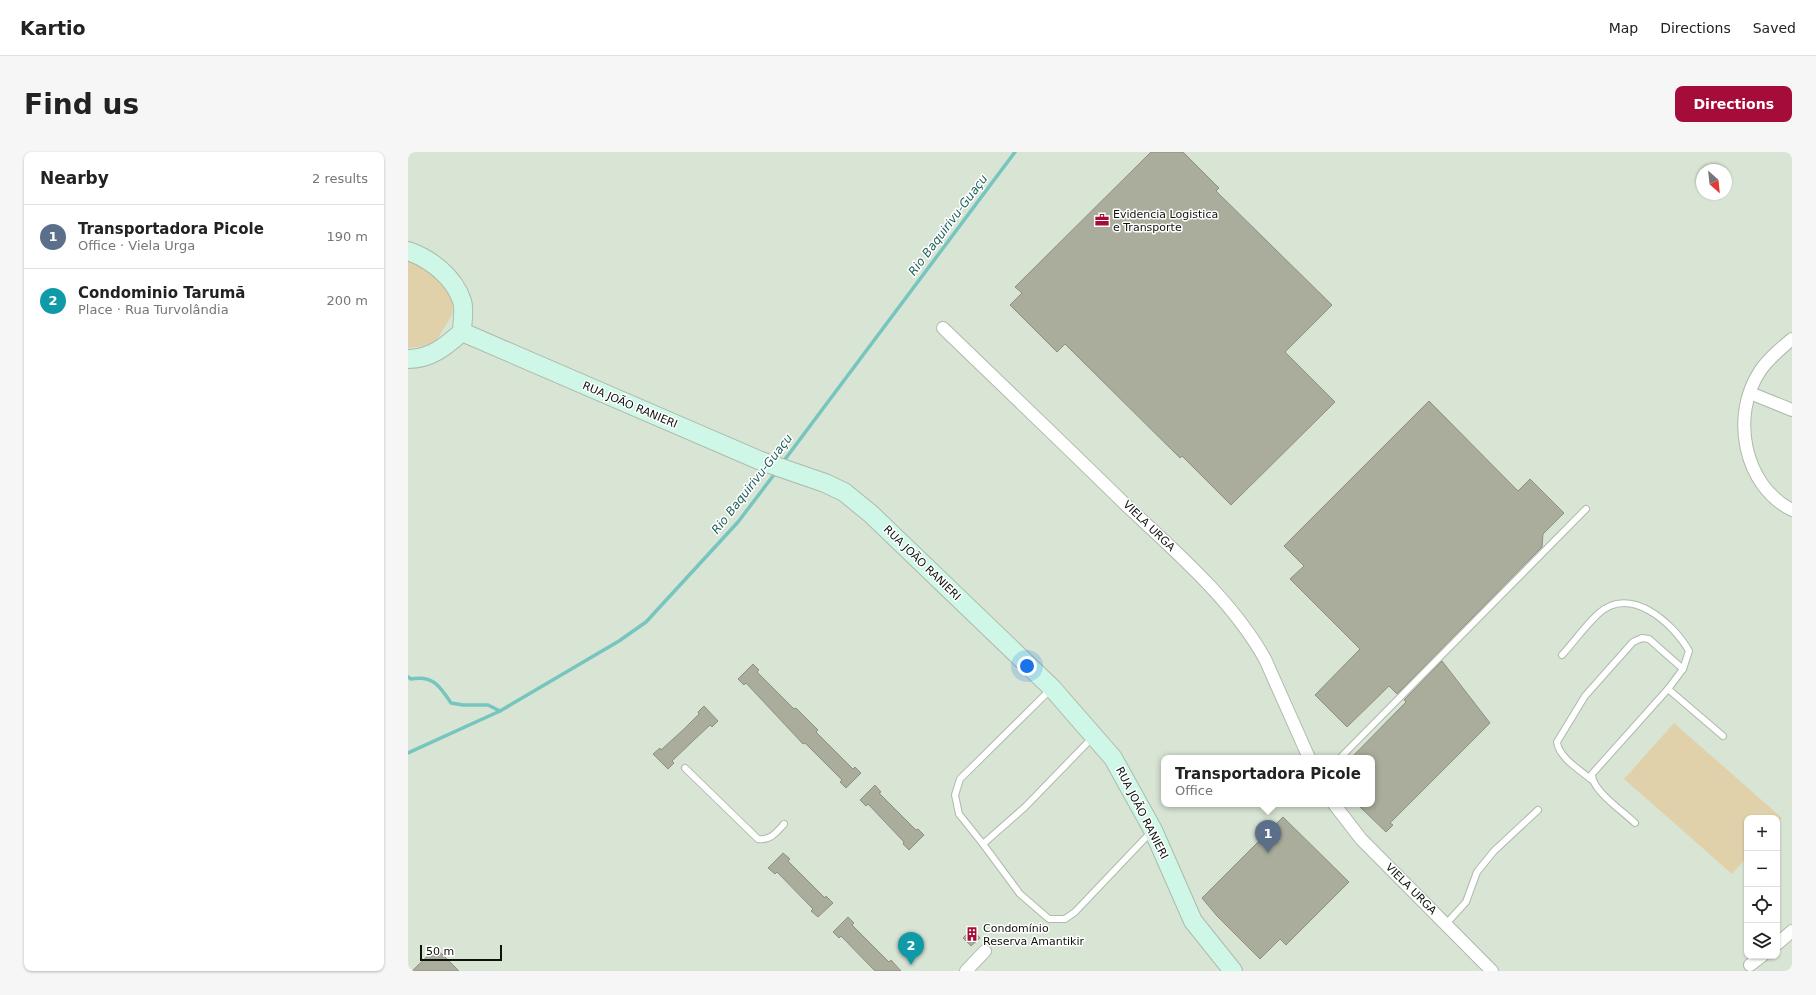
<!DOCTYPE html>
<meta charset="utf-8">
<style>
body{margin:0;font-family:"DejaVu Sans",sans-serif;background:#f6f6f6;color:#222}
.controls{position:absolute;right:12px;bottom:12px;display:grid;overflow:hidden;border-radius:8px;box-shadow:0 1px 3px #0004}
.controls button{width:36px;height:36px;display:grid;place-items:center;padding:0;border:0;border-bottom:1px solid #e0e0e0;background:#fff;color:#222;font:20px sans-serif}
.compass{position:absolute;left:1288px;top:12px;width:36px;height:36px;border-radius:50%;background:#fff;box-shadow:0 1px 3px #0004;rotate:153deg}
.scale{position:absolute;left:12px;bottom:10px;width:82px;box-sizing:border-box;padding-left:4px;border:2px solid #0e120d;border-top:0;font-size:11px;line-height:14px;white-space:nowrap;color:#0e120d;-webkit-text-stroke:3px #fff;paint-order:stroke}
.you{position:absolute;left:619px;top:514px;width:14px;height:14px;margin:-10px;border:3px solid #fff;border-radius:50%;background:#1a73e8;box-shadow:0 0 0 6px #1a73e833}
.badge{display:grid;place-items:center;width:26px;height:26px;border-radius:50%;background:#a60c3a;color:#fff;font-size:13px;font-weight:700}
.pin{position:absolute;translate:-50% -33px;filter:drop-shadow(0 1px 2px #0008)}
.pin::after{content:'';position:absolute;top:21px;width:14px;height:12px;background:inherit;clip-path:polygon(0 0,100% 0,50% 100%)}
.popup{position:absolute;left:753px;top:603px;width:214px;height:52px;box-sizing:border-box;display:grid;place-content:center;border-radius:8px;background:#fff;filter:drop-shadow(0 1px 3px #0005);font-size:13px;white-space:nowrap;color:#767676}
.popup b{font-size:15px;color:#222}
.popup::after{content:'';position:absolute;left:50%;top:100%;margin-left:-8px;border:8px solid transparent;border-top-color:#fff}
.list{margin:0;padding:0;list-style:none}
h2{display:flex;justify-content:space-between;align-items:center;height:52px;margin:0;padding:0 16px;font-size:17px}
h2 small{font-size:13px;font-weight:400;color:#767676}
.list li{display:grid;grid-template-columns:26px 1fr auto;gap:12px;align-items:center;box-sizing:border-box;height:64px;padding:0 16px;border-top:1px solid #e0e0e0}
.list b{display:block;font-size:15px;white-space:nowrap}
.list p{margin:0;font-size:13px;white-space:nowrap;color:#767676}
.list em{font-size:13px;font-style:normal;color:#767676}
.icon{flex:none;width:22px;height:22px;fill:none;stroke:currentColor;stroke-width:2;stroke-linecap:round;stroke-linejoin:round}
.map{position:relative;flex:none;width:1384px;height:819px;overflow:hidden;border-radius:8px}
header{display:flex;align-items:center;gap:24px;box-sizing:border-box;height:56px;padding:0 20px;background:#fff;border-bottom:1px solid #e0e0e0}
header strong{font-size:19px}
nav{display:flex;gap:22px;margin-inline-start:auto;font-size:14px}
.intro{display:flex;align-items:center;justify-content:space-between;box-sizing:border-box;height:96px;padding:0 24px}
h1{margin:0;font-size:28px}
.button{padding:10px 18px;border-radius:8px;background:#a60c3a;color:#fff;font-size:14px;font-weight:700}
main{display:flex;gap:24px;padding:0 24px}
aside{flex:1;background:#fff;border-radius:8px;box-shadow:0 1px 3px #0004}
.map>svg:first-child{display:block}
.green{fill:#e1d1aa}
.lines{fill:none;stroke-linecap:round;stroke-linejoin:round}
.stream{stroke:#76c5be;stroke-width:3.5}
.building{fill:#abad9c;stroke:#8d907f}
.lane-casing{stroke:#aebaab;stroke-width:8}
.street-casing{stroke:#aebaab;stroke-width:14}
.secondary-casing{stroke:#aebaab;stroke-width:20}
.lane{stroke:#fff;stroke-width:6}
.street{stroke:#fff;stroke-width:12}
.secondary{stroke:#cef7e7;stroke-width:18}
.labels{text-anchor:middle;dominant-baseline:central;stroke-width:3;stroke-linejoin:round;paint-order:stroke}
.poi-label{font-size:11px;fill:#0e120d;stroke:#fff;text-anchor:start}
.street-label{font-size:11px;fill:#0e120d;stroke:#fff}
.water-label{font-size:12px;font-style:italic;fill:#21625e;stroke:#fff}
</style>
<header>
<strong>Kartio</strong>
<nav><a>Map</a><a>Directions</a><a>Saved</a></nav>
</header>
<div class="intro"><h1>Find us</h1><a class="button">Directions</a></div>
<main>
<aside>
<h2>Nearby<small>2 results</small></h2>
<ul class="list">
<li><span class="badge" style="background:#5c6f8a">1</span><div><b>Transportadora Picole</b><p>Office · Viela Urga</p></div><em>190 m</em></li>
<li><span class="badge" style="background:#0f9aa8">2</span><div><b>Condominio Tarumã</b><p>Place · Rua Turvolândia</p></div><em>200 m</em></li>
</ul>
</aside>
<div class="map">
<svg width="1384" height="819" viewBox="0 0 1384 819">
<rect width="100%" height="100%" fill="#d8e4d4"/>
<g class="green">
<path d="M 0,108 C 19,114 50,139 44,163 C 42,167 38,172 36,176 C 33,180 31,186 27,189 C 18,194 10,195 0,196 Z"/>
<path d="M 1266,571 L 1374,666 L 1369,672 L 1369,666 L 1339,666 L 1339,705 L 1324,722 L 1216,627 Z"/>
</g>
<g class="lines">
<g class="stream">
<path d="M 375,310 L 607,0"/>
<path d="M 0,525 L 3,527 C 25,523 32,534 43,551 L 55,553 L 80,553 L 92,559"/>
<path d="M 0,601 L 92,559 L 211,489 L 238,470 L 330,370 L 368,320"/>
</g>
</g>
<g class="building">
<path d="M 743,0 L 775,0 L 811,36 L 808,39 L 924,153 L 877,200 L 927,250 L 823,353 L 774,304 L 772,306 L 657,192 L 649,200 L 602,153 L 614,141 L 607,135 Z"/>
<path d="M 1021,249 L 1110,339 L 1122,327 L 1156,361 L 1135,382 L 1134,395 L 989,542 L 981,534 L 939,575 L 907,543 L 952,497 L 882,427 L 896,414 L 876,394 Z"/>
<path d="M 1034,509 L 1082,571 L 982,671 L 985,673 L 978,680 L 949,652 L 964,652 L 964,606 L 943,606 L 998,550 L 996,548 Z"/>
<path d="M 345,512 L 351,518 L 349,520 L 386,557 L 388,556 L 410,578 L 408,580 L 445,617 L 447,615 L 453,621 L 438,636 L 432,630 L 434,628 L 397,591 L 395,592 L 338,531 L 336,533 L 330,527 Z"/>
<path d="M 296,554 L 310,569 L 304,575 L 302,573 L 286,588 L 264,609 L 266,611 L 260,617 L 245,602 L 252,596 L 253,598 L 276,577 L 291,562 L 290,560 Z"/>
<path d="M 467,633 L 473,640 L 471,641 L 508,678 L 510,677 L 516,683 L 501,698 L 495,692 L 496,690 L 460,652 L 458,654 L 452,648 Z"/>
<path d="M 875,665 L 941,730 L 878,793 L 872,787 L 852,807 L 809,764 L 794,746 Z"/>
<path d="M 375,701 L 382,707 L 380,709 L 417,746 L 418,744 L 425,751 L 410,765 L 403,759 L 405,757 L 369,720 L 367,722 L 360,716 Z"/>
<path d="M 440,765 L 446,771 L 444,773 L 481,810 L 483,808 L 493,819 L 467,819 L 433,784 L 431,786 L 425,780 Z"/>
<path d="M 564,777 L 572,786 L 563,794 L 555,786 Z"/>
<path d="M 28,796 L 51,819 L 4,819 Z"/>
</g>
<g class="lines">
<defs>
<g id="lane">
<path d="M 1154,503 C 1166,490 1177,474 1190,462 C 1222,432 1265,471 1281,499 L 1275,517 L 1260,537 L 1315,584"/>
<path d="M 684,586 L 617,655 L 575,692 L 612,742 L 641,767 L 657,767 L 667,760 L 744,679"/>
<path d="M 932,606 L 1178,357"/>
<path d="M 277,616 L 350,687 C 362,689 368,681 376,672"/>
<path d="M 1184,628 C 1172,618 1151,606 1149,590 L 1177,544 L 1225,490 L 1234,486 L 1241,487 L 1275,517"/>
<path d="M 1227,671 C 1216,660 1183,638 1184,622 L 1260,537"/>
<path d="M 575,692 L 551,662 L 547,643 L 552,627 L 643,537"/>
<path d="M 1037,773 L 1058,750 L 1069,720 L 1086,699 L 1130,658"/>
</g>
<g id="street">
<path d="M 535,176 C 597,236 659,295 720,355 C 769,401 824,448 857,507 L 901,606"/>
<path d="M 1384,187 C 1372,197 1360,207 1352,219 C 1322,264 1336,334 1384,358"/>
<path d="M 1342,241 L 1384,258"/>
<path d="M 926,652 L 953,687 L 1084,819"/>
<path d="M 1369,792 L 1384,779"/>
<path d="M 1342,813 L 1354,804"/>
<path d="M 558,819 L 577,799"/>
</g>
<g id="secondary">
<path d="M 0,99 C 23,107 46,125 54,149 C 57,158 54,170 54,180 C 38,194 23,207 0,207"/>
<path d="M 54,180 L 353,309 L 417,331 L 436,340 L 463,362 L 644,536 L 705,606 L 745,678 L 785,769 L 825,819"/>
</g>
</defs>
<use href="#lane" class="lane-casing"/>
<use href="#street" class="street-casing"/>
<use href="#secondary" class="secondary-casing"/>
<use href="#lane" class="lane"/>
<use href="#street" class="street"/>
<use href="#secondary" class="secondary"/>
</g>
<defs>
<symbol id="office-bare" viewBox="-9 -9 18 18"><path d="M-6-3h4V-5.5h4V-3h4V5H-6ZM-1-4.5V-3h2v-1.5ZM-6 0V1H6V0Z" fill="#a60c3a" stroke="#fff" stroke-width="2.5" paint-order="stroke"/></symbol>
<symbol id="building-bare" viewBox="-9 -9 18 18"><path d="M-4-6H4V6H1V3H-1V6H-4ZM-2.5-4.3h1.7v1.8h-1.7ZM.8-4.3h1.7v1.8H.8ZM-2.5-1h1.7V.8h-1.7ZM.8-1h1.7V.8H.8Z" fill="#a60c3a" stroke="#fff" stroke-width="2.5" paint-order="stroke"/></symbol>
</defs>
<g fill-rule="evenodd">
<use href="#office-bare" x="684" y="58" width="20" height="20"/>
<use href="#building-bare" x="554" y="772" width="20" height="20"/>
</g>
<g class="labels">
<g class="poi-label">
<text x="705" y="62">Evidencia Logistica<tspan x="705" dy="13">e Transporte</tspan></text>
<text x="575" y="776">Condomínio<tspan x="575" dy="13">Reserva Amantikir</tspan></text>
</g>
<g class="street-label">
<text transform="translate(222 253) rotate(23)">RUA JOÃO RANIERI</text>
<text transform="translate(741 374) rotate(44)">VIELA URGA</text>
<text transform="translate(514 411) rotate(44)">RUA JOÃO RANIERI</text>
<text transform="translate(734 661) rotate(63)">RUA JOÃO RANIERI</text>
<text transform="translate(1003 737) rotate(45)">VIELA URGA</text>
</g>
<g class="water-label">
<text transform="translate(540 73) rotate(-53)">Rio Baquirivu-Guaçu</text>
<text transform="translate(344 332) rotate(-52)">Rio Baquirivu-Guaçu</text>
</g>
</g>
</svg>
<div class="controls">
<button>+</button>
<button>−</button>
<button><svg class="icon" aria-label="locate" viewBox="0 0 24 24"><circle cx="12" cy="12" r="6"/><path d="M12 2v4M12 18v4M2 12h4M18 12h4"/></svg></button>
<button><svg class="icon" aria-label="layers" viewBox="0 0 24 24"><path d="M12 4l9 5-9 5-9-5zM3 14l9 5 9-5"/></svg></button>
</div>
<svg class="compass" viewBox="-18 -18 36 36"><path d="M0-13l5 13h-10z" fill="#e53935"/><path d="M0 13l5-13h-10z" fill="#767676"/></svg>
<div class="scale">50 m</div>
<div class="you"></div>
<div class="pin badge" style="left:860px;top:701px;background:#5c6f8a">1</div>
<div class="popup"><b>Transportadora Picole</b>Office</div>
<div class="pin badge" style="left:503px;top:813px;background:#0f9aa8">2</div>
</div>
</main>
